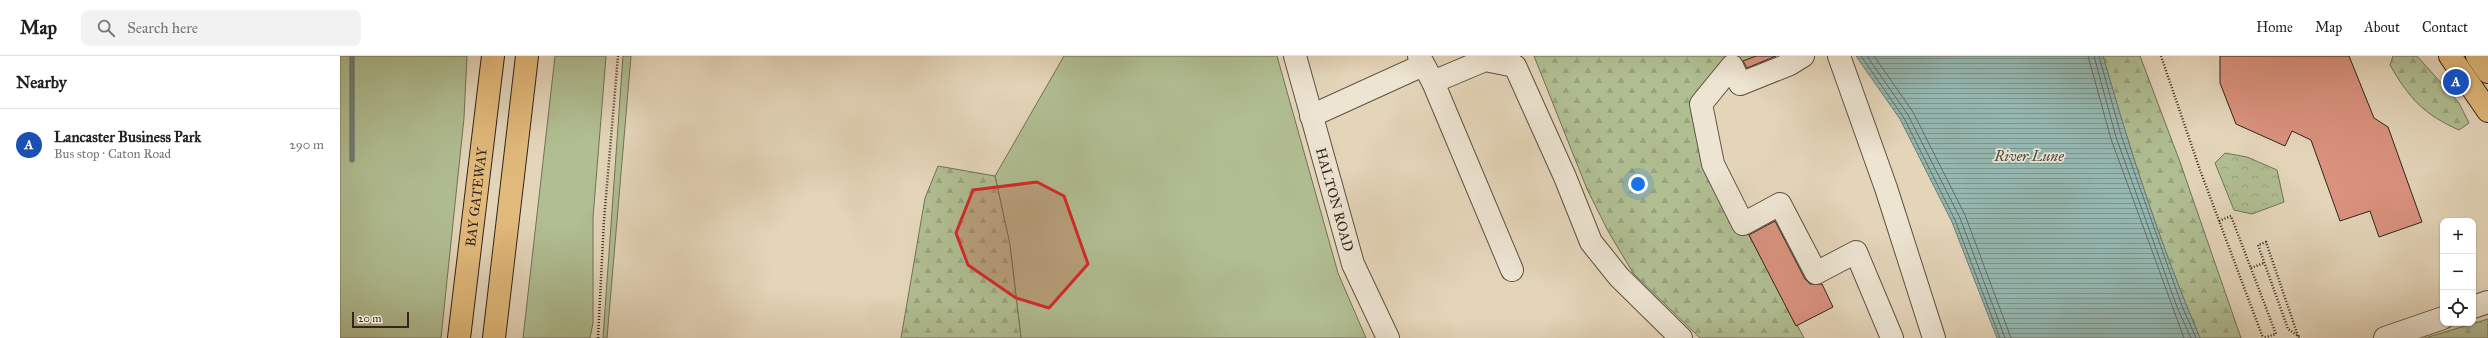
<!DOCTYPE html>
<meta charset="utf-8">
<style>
body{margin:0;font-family:"IM FELL Great Primer",serif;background:#f2f2f2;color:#202124}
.controls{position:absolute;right:12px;bottom:12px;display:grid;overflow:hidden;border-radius:8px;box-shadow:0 1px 3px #0004}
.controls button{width:36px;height:36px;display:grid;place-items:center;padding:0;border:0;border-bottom:1px solid #e0e0e0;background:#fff;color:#202124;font:20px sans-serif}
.scale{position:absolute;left:12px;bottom:10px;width:57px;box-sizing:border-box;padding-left:4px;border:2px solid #31251d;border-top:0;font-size:11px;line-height:14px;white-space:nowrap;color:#31251d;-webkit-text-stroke:3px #ede4d2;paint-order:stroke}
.you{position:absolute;left:1298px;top:128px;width:14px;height:14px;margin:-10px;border:3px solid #fff;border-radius:50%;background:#1a73e8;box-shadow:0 0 0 6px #1a73e833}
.badge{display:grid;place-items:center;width:26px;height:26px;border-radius:50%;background:#1a73e8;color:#fff;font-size:13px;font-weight:700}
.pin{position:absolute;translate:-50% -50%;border:2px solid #fff;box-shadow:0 1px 4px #0006}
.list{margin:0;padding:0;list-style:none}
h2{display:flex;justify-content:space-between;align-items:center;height:52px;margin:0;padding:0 16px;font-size:17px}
h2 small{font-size:13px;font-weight:400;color:#757577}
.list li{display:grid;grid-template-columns:26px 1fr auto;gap:12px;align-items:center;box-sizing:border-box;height:72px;padding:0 16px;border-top:1px solid #e0e0e0}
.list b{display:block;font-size:15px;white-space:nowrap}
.list p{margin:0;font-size:13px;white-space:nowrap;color:#757577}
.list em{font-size:13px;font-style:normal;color:#757577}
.icon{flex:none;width:22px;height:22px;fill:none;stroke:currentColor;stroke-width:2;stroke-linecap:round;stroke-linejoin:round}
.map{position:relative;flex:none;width:2148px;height:282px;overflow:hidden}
header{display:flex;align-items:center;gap:24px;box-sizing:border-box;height:56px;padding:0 20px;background:#fff;border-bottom:1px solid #e0e0e0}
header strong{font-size:19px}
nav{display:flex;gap:22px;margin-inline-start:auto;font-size:14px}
.search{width:280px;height:36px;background:#f2f2f2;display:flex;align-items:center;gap:10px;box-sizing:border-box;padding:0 14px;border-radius:8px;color:#757577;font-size:15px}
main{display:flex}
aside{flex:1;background:#fff}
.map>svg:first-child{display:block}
.grass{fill:#b0be92;stroke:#707258}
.forest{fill:url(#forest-firs);stroke:#707258}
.park{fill:url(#park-crowns);stroke:#707258}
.water{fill:url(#water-rules);stroke:#6d7d76}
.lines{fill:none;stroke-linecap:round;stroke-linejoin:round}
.shore{stroke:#636e67;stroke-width:1}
.stream{stroke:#6d7d76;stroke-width:5.5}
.building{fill:#da927e;stroke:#31251d}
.minor-casing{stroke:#5e5144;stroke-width:24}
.major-casing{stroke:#31251d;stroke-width:24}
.highway-casing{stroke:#31251d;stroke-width:24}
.path{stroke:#31251d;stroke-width:2.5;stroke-dasharray:1 2;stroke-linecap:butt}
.minor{stroke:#ede4d2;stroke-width:22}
.major{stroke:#e2ba7c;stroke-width:22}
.highway{stroke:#e2ba7c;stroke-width:22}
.marked{fill:#d62828;fill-opacity:0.2;stroke:#d62828;stroke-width:3;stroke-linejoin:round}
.labels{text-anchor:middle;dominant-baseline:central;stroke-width:3.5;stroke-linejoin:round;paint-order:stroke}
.street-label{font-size:14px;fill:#31251d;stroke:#ede4d2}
.water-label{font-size:15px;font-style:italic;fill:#4a4a42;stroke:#ede4d2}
</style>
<header>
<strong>Map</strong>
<div class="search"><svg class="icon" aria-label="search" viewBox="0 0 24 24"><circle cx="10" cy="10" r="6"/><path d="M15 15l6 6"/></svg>Search here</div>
<nav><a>Home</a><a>Map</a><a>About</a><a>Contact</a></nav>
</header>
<main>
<aside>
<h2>Nearby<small></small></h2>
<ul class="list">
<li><span class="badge" style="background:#1a4fb4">A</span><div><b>Lancaster Business Park</b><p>Bus stop · Caton Road</p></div><em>290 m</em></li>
</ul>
</aside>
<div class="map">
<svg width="2148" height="282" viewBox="0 0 2148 282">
<defs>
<pattern id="forest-firs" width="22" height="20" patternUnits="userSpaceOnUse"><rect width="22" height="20" fill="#b0be92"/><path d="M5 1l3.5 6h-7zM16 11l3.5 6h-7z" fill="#98a37d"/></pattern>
<pattern id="park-crowns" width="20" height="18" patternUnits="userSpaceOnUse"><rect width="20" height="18" fill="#b0be92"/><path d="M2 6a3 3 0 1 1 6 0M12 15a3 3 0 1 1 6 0" fill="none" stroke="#98a37d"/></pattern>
<pattern id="water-rules" width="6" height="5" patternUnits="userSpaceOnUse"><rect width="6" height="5" fill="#95b8b1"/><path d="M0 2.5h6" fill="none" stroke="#7a958f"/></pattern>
</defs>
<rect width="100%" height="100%" fill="#e4d5b9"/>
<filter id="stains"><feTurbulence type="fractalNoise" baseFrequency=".005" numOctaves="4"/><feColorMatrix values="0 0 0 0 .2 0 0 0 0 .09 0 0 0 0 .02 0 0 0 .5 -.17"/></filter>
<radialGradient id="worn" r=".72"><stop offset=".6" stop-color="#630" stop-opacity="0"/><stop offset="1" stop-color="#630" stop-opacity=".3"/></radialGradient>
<g class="grass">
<path d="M 0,0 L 127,0 L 124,62 L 101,282 L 0,282 Z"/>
<path d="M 215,0 L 266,0 L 253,162 L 253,267 L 250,282 L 183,282 Z"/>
<path d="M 283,0 L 291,0 L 267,282 L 263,282 Z"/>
<path d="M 724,0 L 937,0 L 998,217 L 1026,282 L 681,282 L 670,189 L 655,120 Z"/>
</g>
<g class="forest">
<path d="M 1194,0 L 1416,0 L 1392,10 L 1361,48 L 1403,168 L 1464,282 L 1360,282 L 1293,217 L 1268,175 L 1247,133 Z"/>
<path d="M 1763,0 L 1800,0 L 1840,106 L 1901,282 L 1860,282 C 1821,191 1790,95 1763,0 Z"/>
<path d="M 2053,0 L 2077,0 L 2119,47 L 2129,67 L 2119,74 C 2083,58 2069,42 2050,9 Z"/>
<path d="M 598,110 L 655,120 L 670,189 L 681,282 L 561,282 L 585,142 Z"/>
<path d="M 2148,263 L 2148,282 L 2085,282 Z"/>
</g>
<path class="park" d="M 1885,97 L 1907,101 L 1937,114 L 1944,146 L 1912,158 L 1894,154 L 1875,107 Z"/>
<path class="water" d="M 1516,0 L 1763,0 C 1790,95 1821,191 1860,282 L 1657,282 L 1612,166 L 1560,63 Z"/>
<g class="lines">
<g class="shore">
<path d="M 1521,0 L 1564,62 L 1615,164 L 1660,282"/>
<path d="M 1527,0 L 1568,59 L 1620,162 L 1665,282"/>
<path d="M 1534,0 L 1573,56 L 1625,159 L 1671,282"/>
<path d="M 1748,0 L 1771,83 L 1844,282"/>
<path d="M 1754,0 L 1776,81 L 1837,251 L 1851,282"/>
<path d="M 1759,0 L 1781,79 L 1842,250 L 1856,282"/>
</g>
<path class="stream" d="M 12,104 L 12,0"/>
</g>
<g class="building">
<path d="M 1416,0 L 1436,0 L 1407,12 L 1403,5 Z"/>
<path d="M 1880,0 L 2009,0 L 2034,62 L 2048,71 L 2082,166 L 2039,181 L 2030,155 L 2000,165 L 1971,84 L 1952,75 L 1945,90 L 1896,68 L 1880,27 Z"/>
<path d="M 1435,165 L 1465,223 L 1470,228 L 1482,228 L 1493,251 L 1456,270 L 1409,179 Z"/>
</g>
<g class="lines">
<defs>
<g id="minor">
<path id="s1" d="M 955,0 L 1013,208 L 1048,282"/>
<path d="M 1079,0 L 1093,26 L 1145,4 L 1175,10 L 1225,121 L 1251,186 L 1279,221 L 1341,282"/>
<path d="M 1463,0 L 1450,8 L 1400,28 L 1392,10 L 1361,48 L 1373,108 L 1403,168 L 1440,148 L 1476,217 L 1516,196 L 1552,282"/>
<path d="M 1499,0 L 1546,132 L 1594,282"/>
<path d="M 1093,26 L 1172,214"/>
<path d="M 971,60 L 1083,9"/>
<path d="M 2133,251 L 2148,246"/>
<path d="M 2045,282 L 2103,262"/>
</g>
<g id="major">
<path d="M 2110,0 L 2148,55"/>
<path d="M 2137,0 L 2148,16"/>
</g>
<g id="highway">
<path id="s2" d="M 119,282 L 153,0"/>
<path d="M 154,282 L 187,0"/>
</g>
</defs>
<use href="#minor" class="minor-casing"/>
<use href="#major" class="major-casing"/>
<use href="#highway" class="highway-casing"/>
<g class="path">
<path d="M 1821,0 L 1860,114 L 1923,282"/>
<path d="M 1879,165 L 1891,160 L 1936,278 L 1923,282"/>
<path d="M 1911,212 L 1924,207"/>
<path d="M 1958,280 L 1926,186 L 1918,189 L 1948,273 L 1961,282"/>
<path d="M 258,282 L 264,164 L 278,0"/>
</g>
<use href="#minor" class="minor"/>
<use href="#major" class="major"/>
<use href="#highway" class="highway"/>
</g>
<path class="marked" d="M 697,126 L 724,140 L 748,208 L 709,252 L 676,242 L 628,209 L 616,177 L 633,134 Z"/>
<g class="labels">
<g class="street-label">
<text stroke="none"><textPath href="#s2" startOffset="142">BAY GATEWAY</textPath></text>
<text stroke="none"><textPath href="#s1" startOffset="149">HALTON ROAD</textPath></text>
</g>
<g class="water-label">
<text x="1689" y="100">River Lune</text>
</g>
</g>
<rect width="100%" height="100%" filter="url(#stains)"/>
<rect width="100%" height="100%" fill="url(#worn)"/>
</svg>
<div class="controls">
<button>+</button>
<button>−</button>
<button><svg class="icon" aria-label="locate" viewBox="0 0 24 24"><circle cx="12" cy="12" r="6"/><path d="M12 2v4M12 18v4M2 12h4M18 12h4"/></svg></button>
</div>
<div class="scale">20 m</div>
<div class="you"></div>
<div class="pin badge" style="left:2116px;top:26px;background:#1a4fb4">A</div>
</div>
</main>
